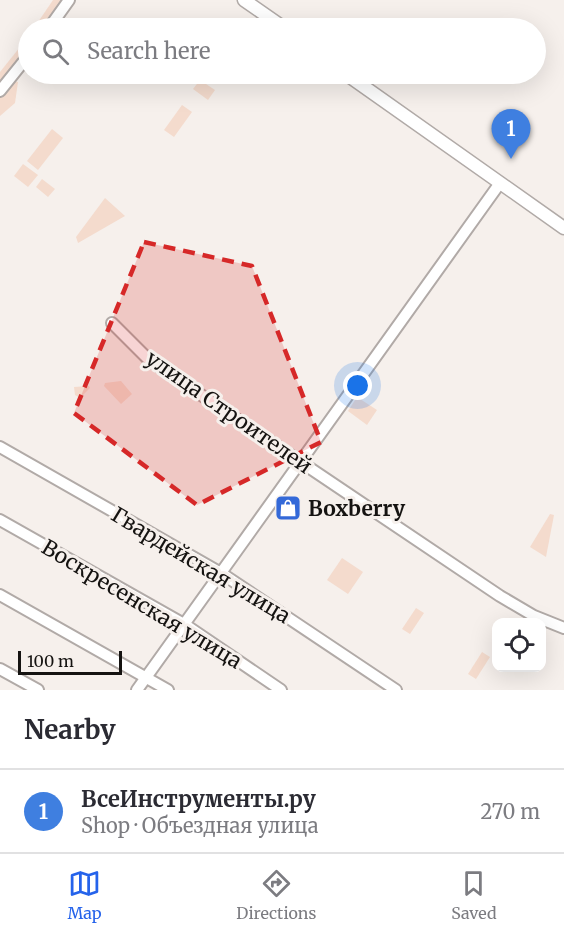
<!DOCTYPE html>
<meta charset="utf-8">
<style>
body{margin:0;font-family:Merriweather,serif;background:#f7f7f7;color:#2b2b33}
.controls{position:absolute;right:18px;bottom:18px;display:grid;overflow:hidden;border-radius:12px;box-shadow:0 6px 24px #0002}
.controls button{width:54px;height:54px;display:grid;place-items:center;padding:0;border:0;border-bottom:2px solid #e1e1e2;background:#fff;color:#2b2b33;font:30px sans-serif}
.scale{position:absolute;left:18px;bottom:15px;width:104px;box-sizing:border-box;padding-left:6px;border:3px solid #151311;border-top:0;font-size:16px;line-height:21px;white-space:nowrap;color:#151311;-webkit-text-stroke:4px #f6f0ec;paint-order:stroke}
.you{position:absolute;left:358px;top:386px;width:21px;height:21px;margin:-15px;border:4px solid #fff;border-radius:50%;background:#1a73e8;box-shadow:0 0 0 9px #1a73e833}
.badge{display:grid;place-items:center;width:39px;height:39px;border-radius:50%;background:#2563eb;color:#fff;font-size:20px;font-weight:700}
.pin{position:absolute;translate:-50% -50px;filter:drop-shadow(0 2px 3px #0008)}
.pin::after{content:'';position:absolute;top:32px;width:21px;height:18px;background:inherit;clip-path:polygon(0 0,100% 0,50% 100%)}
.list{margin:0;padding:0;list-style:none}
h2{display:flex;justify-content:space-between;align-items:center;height:78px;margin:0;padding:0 24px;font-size:26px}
h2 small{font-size:20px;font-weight:400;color:#7c7c81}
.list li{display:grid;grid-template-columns:39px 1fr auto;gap:18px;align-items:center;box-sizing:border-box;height:84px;padding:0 24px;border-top:2px solid #e1e1e2}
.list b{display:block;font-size:22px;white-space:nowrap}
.list p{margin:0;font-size:20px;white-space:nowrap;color:#7c7c81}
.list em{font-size:20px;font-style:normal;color:#7c7c81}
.icon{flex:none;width:33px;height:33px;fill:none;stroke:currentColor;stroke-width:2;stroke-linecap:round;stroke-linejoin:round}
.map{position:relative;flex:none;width:564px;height:690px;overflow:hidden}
.search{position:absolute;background:#fff;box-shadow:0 6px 24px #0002;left:18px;right:18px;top:18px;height:66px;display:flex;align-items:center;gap:15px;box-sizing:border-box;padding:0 21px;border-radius:33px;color:#7c7c81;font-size:22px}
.sheet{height:162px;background:#fff}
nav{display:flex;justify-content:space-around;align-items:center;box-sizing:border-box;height:84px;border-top:2px solid #e1e1e2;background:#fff;font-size:16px;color:#7c7c81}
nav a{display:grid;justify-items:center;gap:3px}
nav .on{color:#2563eb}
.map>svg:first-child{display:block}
.green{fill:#f4dbcd}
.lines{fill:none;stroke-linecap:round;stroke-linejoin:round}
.minor-casing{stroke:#b1aaa7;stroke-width:14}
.major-casing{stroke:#b1aaa7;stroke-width:15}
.minor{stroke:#fff;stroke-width:10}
.major{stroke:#fff;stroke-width:12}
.marked{fill:#d62828;fill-opacity:0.2;stroke:#d62828;stroke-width:4.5;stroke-dasharray:12 8;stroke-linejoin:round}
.labels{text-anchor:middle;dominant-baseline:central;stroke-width:6;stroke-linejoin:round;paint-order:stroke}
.street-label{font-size:21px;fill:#151311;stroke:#f6f0ec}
.poi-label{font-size:21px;font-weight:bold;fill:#151311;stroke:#f6f0ec;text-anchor:start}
</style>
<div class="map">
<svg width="564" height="690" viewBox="0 0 564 690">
<rect width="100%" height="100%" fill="#f6f0ec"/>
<g class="green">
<path d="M 53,0 L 66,0 L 46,28 L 34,28 Z"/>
<path d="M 28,37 L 28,52 L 0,85 L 0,72 Z"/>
<path d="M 200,80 L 215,90 L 208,100 L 193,89 Z"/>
<path d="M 14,81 L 18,82 L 15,103 L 0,116 L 0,97 Z"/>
<path d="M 182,105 L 192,112 L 174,137 L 164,130 Z"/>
<path d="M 52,129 L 63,138 L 38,170 L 27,161 Z"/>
<path d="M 23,164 L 38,175 L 28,187 L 14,176 Z"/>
<path d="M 42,179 L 55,189 L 48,197 L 36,187 Z"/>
<path d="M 105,198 L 125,216 L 78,243 L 76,237 Z"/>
<path d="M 121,381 L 132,394 L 121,404 L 104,386 L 105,383 Z"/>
<path d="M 89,386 L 90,388 L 80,398 L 75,395 L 74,387 Z"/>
<path d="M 357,397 L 377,410 L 367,425 L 348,411 Z"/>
<path d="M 550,514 L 554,515 L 546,557 L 530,547 Z"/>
<path d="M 342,558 L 363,572 L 348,594 L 327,580 Z"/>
<path d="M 416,608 L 424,613 L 410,634 L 402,629 Z"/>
<path d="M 482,652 L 490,657 L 476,679 L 468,674 Z"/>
</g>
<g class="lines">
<defs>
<g id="minor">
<path d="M 49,28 L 69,0"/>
<path d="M 0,91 L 28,56"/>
<path d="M 112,323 L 149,360 L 161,368 L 500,596 L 534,616 L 564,628"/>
<path d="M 0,447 L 221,573 L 396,690"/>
<path d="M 0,520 L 184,624 L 281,690"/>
<path d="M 0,595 L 168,690"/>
<path d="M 0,669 L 38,690"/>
<path d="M 137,690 L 500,183"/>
</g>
<g id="major">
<path d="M 244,0 L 284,28"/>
<path d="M 346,74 L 564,228"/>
</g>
</defs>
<use href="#minor" class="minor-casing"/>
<use href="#major" class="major-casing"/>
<use href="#minor" class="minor"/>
<use href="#major" class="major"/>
</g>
<path class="marked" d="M 144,242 L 252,266 L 321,442 L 197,505 L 74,413 Z"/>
<defs>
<symbol id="shop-square" viewBox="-11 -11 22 22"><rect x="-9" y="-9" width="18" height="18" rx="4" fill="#3469d8" stroke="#f6f0ec"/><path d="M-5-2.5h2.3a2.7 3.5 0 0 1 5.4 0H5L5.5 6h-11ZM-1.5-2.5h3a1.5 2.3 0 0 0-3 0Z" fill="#fff"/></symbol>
</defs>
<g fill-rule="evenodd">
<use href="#shop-square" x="273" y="493" width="30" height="30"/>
</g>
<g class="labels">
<g class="street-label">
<text transform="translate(229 412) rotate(35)">улица Строителей</text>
<text transform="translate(201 565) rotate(31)">Гвардейская улица</text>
<text transform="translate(142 604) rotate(31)">Воскресенская улица</text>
</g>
<g class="poi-label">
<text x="308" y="508">Boxberry</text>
</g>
</g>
</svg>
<div class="controls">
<button><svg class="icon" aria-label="locate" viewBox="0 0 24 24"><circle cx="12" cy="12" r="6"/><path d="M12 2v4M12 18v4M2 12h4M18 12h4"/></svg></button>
</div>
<div class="scale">100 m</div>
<div class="you"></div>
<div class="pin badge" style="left:511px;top:159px;background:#3f7fe0">1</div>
<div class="search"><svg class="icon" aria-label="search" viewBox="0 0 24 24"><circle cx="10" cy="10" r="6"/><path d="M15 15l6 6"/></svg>Search here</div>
</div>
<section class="sheet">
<h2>Nearby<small></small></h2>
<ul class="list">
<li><span class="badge" style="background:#3f7fe0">1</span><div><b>ВсеИнструменты.ру</b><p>Shop · Объездная улица</p></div><em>270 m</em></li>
</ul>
</section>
<nav>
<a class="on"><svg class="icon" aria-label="map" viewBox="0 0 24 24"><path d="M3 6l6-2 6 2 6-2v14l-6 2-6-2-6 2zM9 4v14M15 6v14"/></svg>Map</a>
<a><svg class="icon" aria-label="directions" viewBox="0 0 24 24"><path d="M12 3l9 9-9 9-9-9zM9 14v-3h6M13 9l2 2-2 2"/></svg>Directions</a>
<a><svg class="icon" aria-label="saved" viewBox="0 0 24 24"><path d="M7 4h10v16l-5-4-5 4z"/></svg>Saved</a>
</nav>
